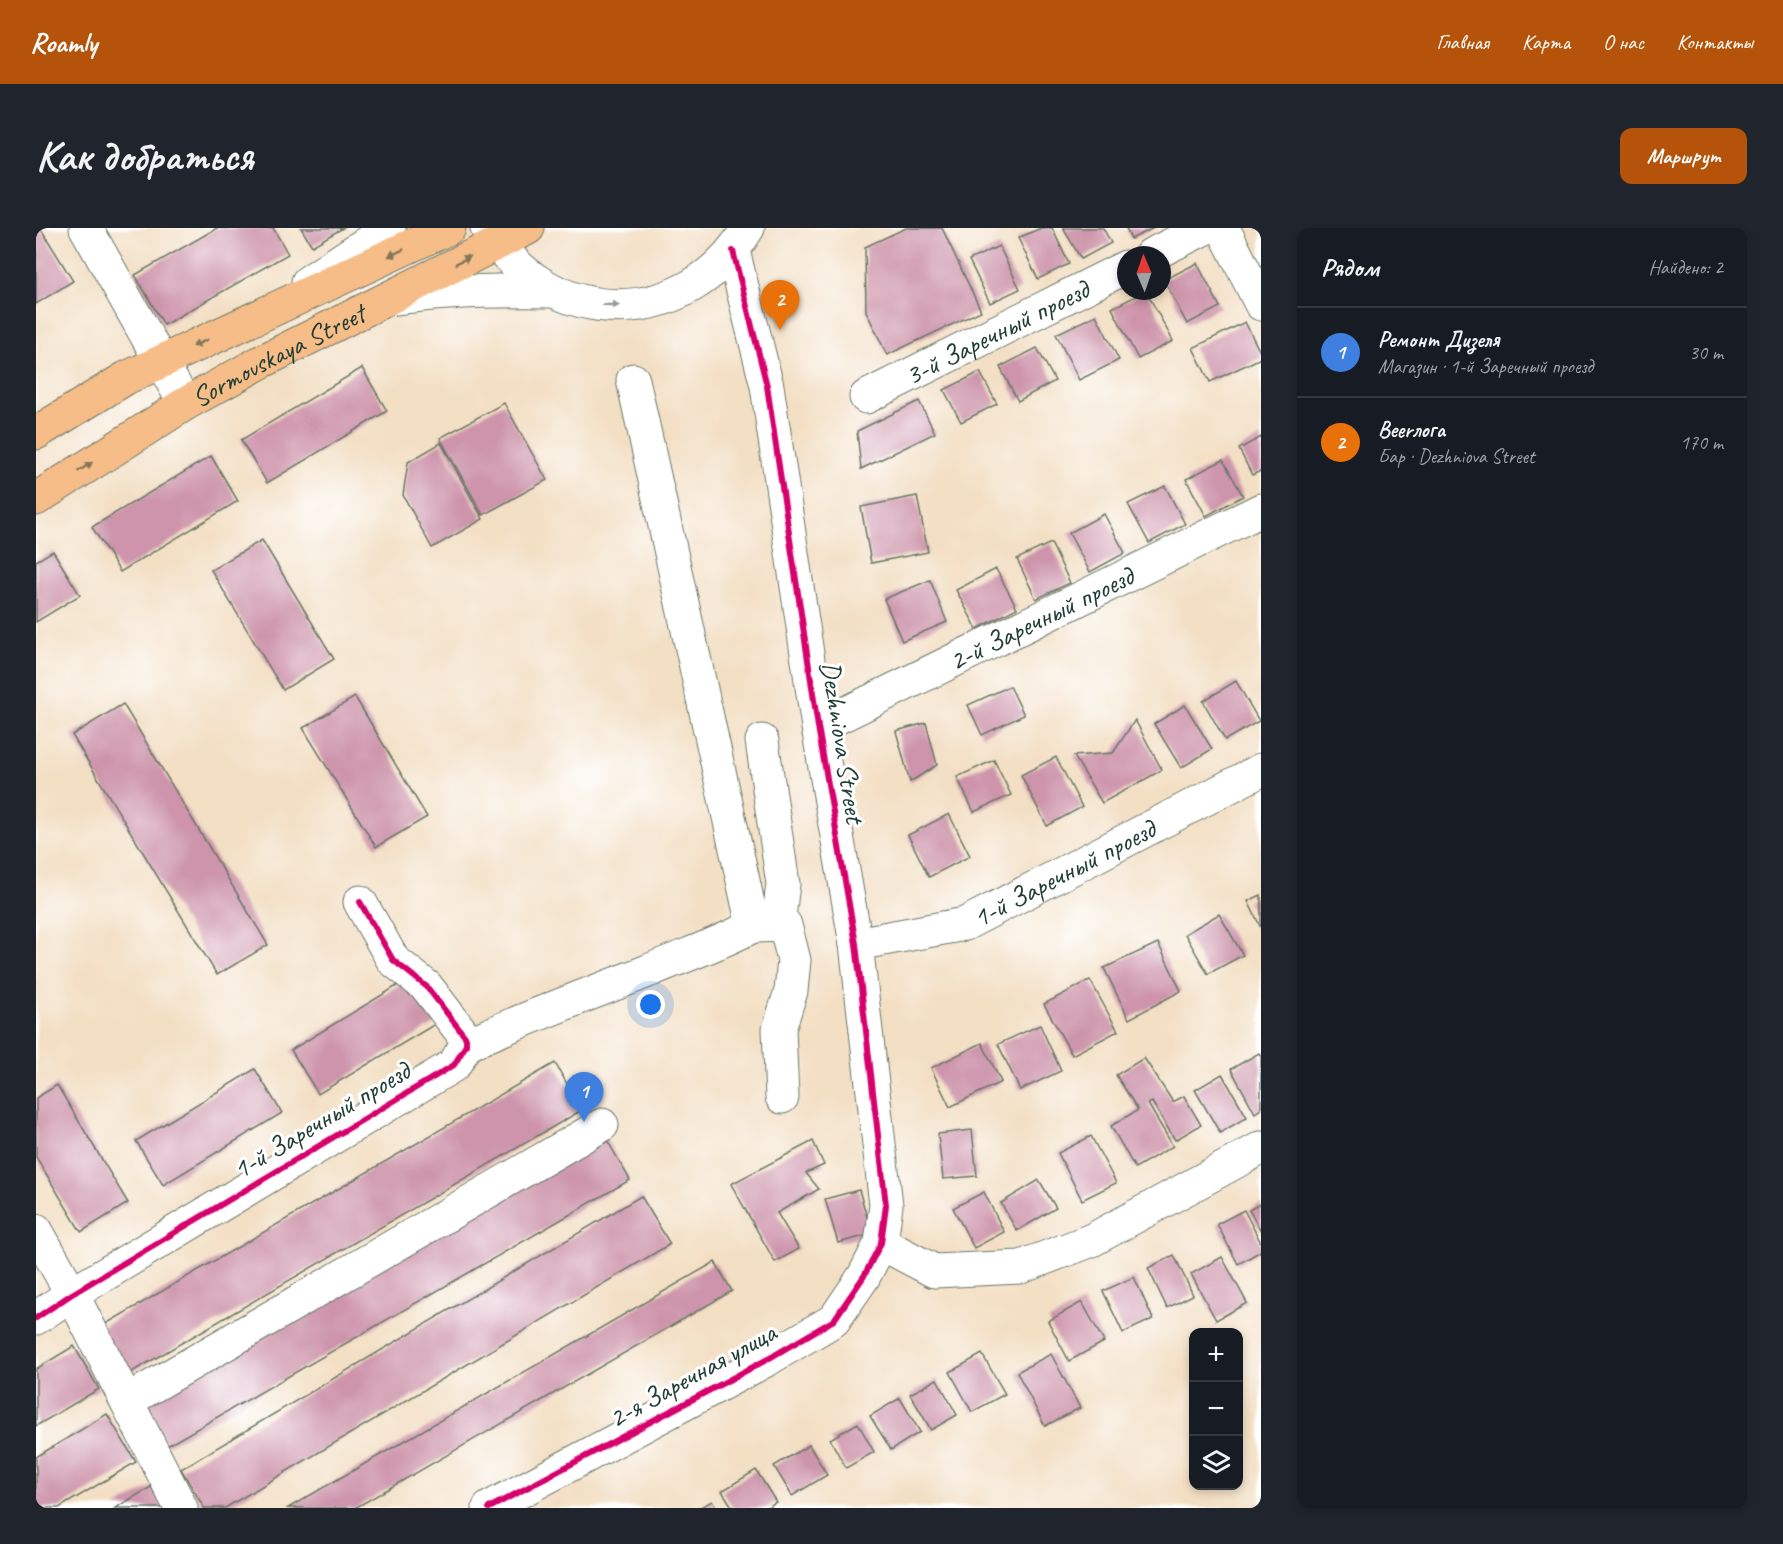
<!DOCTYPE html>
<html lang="ru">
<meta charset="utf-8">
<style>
body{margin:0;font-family:Caveat,sans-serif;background:#20242c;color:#f1f3f6}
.controls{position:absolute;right:18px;bottom:18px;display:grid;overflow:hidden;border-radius:12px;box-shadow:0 3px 9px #0003}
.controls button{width:54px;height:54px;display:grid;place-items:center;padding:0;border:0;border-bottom:2px solid #363941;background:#171b24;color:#f1f3f6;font:30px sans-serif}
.compass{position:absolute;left:1081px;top:18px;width:54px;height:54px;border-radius:50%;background:#171b24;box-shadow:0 3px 9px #0003;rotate:358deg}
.you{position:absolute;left:615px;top:777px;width:21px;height:21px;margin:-15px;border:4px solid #fff;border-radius:50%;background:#1a73e8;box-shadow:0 0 0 9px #1a73e833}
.badge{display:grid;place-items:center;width:39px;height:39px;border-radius:50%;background:#b45309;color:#fff;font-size:20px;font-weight:700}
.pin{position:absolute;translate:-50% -50px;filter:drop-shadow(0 2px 3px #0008)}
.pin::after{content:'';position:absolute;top:32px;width:21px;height:18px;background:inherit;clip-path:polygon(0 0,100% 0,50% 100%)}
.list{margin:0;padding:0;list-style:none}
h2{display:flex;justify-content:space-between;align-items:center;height:78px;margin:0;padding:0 24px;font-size:26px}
h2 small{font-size:20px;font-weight:400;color:#9ea1a6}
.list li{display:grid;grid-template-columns:39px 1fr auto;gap:18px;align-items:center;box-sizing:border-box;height:90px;padding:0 24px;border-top:2px solid #363941}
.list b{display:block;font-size:22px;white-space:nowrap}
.list p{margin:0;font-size:20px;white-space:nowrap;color:#9ea1a6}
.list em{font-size:20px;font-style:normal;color:#9ea1a6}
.icon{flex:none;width:33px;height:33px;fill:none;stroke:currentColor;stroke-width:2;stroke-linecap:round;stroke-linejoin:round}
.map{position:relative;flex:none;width:1225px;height:1280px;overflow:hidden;border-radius:12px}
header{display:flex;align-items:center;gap:36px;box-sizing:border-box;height:84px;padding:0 30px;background:#b45309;color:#fff}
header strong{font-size:28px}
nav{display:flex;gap:33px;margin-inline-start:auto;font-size:21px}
.intro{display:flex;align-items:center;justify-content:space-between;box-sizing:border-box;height:144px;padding:0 36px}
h1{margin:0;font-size:42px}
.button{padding:15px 27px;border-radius:12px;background:#b45309;color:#fff;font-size:21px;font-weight:700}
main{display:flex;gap:36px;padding:0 36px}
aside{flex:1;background:#171b24;border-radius:12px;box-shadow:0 3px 9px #0003}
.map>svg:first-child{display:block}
.building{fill:#cd94ab}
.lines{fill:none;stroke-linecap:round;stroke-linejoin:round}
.minor-casing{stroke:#697666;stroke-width:35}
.major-casing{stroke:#697666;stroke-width:35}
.minor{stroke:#fff;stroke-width:33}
.major{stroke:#f7bd88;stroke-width:33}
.cycleway-casing{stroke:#fff;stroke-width:10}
.cycleway{stroke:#d6006c;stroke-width:6}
.oneway{fill:#80775a}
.oneway2{fill:#8f9e9a}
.labels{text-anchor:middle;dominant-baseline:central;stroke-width:6;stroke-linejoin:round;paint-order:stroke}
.street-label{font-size:28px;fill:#1f3d34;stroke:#fff}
</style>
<header>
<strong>Roamly</strong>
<nav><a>Главная</a><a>Карта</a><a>О нас</a><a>Контакты</a></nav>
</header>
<div class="intro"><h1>Как добраться</h1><a class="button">Маршрут</a></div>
<main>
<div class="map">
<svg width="1225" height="1280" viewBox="0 0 1225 1280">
<rect width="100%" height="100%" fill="#fff"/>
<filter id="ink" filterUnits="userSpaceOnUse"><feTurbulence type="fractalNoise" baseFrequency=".0167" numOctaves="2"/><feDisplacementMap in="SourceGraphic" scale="12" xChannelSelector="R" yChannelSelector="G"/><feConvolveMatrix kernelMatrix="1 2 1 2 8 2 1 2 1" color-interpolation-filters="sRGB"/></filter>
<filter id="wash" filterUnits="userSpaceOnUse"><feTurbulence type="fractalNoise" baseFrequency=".008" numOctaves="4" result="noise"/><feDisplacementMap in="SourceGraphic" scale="24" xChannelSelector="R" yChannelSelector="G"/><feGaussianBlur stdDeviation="1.35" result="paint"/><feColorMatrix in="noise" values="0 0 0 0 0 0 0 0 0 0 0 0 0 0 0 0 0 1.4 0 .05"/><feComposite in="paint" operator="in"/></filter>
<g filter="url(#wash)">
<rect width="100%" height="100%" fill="#f3dfc4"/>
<g id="blocks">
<g class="building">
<path d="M 181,0 L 237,0 L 252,26 L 128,97 L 99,47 Z"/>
<path d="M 265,0 L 307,0 L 276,18 Z"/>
<path d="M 870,0 L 906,0 L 945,83 L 851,127 L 830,83 L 829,19 Z"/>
<path d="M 1005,0 L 1016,0 L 1033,36 L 1002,51 L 982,10 Z"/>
<path d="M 1027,0 L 1067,0 L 1075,15 L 1045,31 Z"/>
<path d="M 1090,0 L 1118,0 L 1095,11 Z"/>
<path d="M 5,1 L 37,53 L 0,76 L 0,4 Z"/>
<path d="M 963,18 L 984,61 L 954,75 L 933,32 Z"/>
<path d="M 1161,35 L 1184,79 L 1151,96 L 1128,52 Z"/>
<path d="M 1110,63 L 1137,113 L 1102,131 L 1076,80 Z"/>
<path d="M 1060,87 L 1083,132 L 1043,152 L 1020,106 Z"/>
<path d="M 1209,94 L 1225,126 L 1225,130 L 1174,154 L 1157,120 Z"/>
<path d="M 1001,120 L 1019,153 L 982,173 L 964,139 Z"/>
<path d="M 326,140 L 351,183 L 231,255 L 205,212 Z"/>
<path d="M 944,144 L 961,176 L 925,194 L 908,162 Z"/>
<path d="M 883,173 L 899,205 L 825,241 L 821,203 Z"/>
<path d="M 468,175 L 511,252 L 447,287 L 404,210 Z"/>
<path d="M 1225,209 L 1225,243 L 1216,247 L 1203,221 Z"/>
<path d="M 405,215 L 447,291 L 396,320 L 367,267 L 372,234 Z"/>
<path d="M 175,228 L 202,273 L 84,344 L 56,299 Z"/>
<path d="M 1187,232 L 1207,268 L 1170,288 L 1150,251 Z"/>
<path d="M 1129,258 L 1149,296 L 1113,315 L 1092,276 Z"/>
<path d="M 881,268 L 892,324 L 835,335 L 825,279 Z"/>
<path d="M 1068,286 L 1089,325 L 1054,344 L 1033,305 Z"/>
<path d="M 226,312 L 298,431 L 247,462 L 175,342 Z"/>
<path d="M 1015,315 L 1034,355 L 1000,371 L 981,331 Z"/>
<path d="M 17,323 L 44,367 L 0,394 L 0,333 Z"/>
<path d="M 960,341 L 981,380 L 941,401 L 920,362 Z"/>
<path d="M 894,352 L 911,394 L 866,413 L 848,371 Z"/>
<path d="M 1200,453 L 1223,493 L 1189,512 L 1167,473 Z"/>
<path d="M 974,458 L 988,487 L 946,507 L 932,477 Z"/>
<path d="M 319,469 L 391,589 L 340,619 L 267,500 Z"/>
<path d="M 87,476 L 232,717 L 181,747 L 36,507 Z"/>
<path d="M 1149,477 L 1176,521 L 1145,540 L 1118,496 Z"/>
<path d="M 1099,492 L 1126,542 L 1066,575 L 1038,528 L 1077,525 Z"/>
<path d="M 890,495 L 901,537 L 874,554 L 860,503 Z"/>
<path d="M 1020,529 L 1046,579 L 1011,598 L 985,547 Z"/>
<path d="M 958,532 L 975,567 L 938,584 L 921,549 Z"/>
<path d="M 913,586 L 934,628 L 893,649 L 872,607 Z"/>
<path d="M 1225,667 L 1225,700 L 1212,673 Z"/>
<path d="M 1183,686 L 1207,727 L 1172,746 L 1149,706 Z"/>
<path d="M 1122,715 L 1145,763 L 1093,791 L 1068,740 Z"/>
<path d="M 374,750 L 401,795 L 282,866 L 255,822 Z"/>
<path d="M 1054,752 L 1082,803 L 1036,827 L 1008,776 Z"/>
<path d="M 1004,797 L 1025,843 L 984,862 L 962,816 Z"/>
<path d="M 946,815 L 965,854 L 914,879 L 895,840 Z"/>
<path d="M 1223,825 L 1225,829 L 1225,881 L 1219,885 L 1195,841 Z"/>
<path d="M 1108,830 L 1137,874 L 1148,868 L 1165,897 L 1139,912 L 1116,874 L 1112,876 L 1137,918 L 1099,940 L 1075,898 L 1102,882 L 1080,847 Z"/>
<path d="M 519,835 L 546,882 L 89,1148 L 61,1101 Z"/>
<path d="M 219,841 L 246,885 L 127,957 L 100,913 Z"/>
<path d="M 1186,846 L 1211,889 L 1184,905 L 1159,862 Z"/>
<path d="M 21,857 L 92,975 L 45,1004 L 0,929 L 0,870 Z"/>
<path d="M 936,902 L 941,948 L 907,951 L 902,906 Z"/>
<path d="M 567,905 L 594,952 L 131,1218 L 104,1171 Z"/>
<path d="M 1055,908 L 1080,955 L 1046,972 L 1022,925 Z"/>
<path d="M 777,913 L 788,937 L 770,945 L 783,961 L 741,985 L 763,1021 L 739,1034 L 695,956 Z"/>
<path d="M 1003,952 L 1020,980 L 981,1003 L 965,975 Z"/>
<path d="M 823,962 L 836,1006 L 802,1015 L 789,971 Z"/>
<path d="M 948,964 L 968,1004 L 938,1020 L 917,980 Z"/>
<path d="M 605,968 L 634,1016 L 189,1280 L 168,1280 L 145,1241 Z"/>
<path d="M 1225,975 L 1225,1003 L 1213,982 Z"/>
<path d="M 1208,982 L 1225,1015 L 1225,1023 L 1202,1036 L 1181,996 Z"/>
<path d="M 1138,1027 L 1157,1067 L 1131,1080 L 1112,1040 Z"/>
<path d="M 1186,1029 L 1211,1075 L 1180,1092 L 1155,1046 Z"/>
<path d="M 679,1034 L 696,1063 L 319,1280 L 252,1280 Z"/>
<path d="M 1098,1049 L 1117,1091 L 1087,1105 L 1067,1063 Z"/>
<path d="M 1046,1074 L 1068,1114 L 1033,1133 L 1012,1093 Z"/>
<path d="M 38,1118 L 63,1161 L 0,1198 L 0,1141 Z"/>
<path d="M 946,1126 L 969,1166 L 936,1184 L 914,1144 Z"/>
<path d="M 1015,1126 L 1044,1180 L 1009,1198 L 981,1144 Z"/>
<path d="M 901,1151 L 921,1187 L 895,1202 L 874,1166 Z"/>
<path d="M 864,1170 L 884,1204 L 855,1222 L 834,1188 Z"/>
<path d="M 71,1186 L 100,1234 L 23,1280 L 0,1280 L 0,1229 Z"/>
<path d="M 822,1195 L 838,1224 L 810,1240 L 794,1211 Z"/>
<path d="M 773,1217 L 791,1247 L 756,1268 L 738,1238 Z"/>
<path d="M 720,1242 L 740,1274 L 730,1280 L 697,1280 L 686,1263 Z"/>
<path d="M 115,1259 L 128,1280 L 79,1280 Z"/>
<path d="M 676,1273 L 680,1280 L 663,1280 Z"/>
</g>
</g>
</g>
<g filter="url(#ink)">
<use href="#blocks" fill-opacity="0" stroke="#697666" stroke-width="1.5"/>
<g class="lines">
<defs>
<g id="minor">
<path d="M 50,0 L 149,176"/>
<path d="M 451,0 C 513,103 651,104 712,0"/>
<path d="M 1187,0 L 1225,76"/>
<path d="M 1115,27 L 1169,0"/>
<path d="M 272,54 L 353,0"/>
<path d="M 353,71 C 407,63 461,62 516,63"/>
<path id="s1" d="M 830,169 L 1090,39"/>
<path id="s2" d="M 782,499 L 1225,282"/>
<path d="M 726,513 L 747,656 L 742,697"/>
<path d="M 717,698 L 749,697 L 758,732 L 755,763 L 743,801 L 746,869"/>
<path id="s3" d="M 820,716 L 929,696 L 1225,542"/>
<path d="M 430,817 C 489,790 551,767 612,743 C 647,728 683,716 717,698 L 597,152"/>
<path d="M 0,1002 L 36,1066 L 145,1280"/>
<path d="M 845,1015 L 898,1043 L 985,1039 L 1056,1012 L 1225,920"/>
<path d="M 0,1090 L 36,1066 L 418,837 L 430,817 L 430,810 L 391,759 L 357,732 L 324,674"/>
<path d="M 91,1173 L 566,897"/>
<path d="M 453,1280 L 732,1131 L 798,1092 L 828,1048 L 845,1015 L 850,977 L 820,716 L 782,499 L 731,158 L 697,23"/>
</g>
<g id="major">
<path d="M 0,205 L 90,150 L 413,0"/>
<path id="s4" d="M 0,271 L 149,176 L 225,134 L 492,0"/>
</g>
</defs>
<use href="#minor" class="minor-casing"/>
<use href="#major" class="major-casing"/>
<use href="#minor" class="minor"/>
<use href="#major" class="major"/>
<defs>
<g id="cycleway">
<path d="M 0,1090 L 36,1066 L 418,837 L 430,817 L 430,810 L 391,759 L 357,732 L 324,674"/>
<path d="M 453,1280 L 732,1131 L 798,1092 L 828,1048 L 845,1015 L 850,977 L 820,716 L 782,499 L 731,158 L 697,23"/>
</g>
</defs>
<use href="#cycleway" class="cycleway-casing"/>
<use href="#cycleway" class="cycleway"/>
</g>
<defs><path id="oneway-solid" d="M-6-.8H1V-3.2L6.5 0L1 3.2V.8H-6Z" transform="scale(1.5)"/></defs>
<g class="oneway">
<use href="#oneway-solid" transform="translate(360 25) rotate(155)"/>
<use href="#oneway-solid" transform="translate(427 32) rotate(-27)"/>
<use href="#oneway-solid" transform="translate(164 115) rotate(155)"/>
<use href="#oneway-solid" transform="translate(49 239) rotate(-32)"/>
</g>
<use class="oneway2" href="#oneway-solid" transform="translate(575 77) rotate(2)"/>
</g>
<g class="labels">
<g class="street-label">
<text stroke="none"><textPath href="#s1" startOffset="146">3-й Заречный проезд</textPath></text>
<text stroke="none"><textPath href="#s4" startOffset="282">Sormovskaya Street</textPath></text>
<text stroke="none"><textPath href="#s2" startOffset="248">2-й Заречный проезд</textPath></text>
<text transform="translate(807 514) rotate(81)">Dezhniova Street</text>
<text stroke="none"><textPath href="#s3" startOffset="222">1-й Заречный проезд</textPath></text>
<text transform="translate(285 892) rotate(-31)">1-й Заречный проезд</text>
<text transform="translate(656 1147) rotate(-29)">2-я Заречная улица</text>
</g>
</g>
</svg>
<div class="controls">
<button>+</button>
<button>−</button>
<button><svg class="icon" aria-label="layers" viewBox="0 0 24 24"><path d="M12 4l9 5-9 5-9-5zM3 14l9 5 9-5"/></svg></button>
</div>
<svg class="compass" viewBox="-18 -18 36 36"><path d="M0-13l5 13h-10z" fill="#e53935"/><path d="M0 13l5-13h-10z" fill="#9ea1a6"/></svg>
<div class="you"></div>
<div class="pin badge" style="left:548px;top:894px;background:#3f7fe0">1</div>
<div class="pin badge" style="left:744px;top:102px;background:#e8710a">2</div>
</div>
<aside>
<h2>Рядом<small>Найдено: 2</small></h2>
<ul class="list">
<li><span class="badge" style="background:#3f7fe0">1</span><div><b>Ремонт Дизеля</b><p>Магазин · 1-й Заречный проезд</p></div><em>30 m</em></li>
<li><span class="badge" style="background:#e8710a">2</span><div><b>Beerлога</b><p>Бар · Dezhniova Street</p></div><em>170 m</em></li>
</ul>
</aside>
</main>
